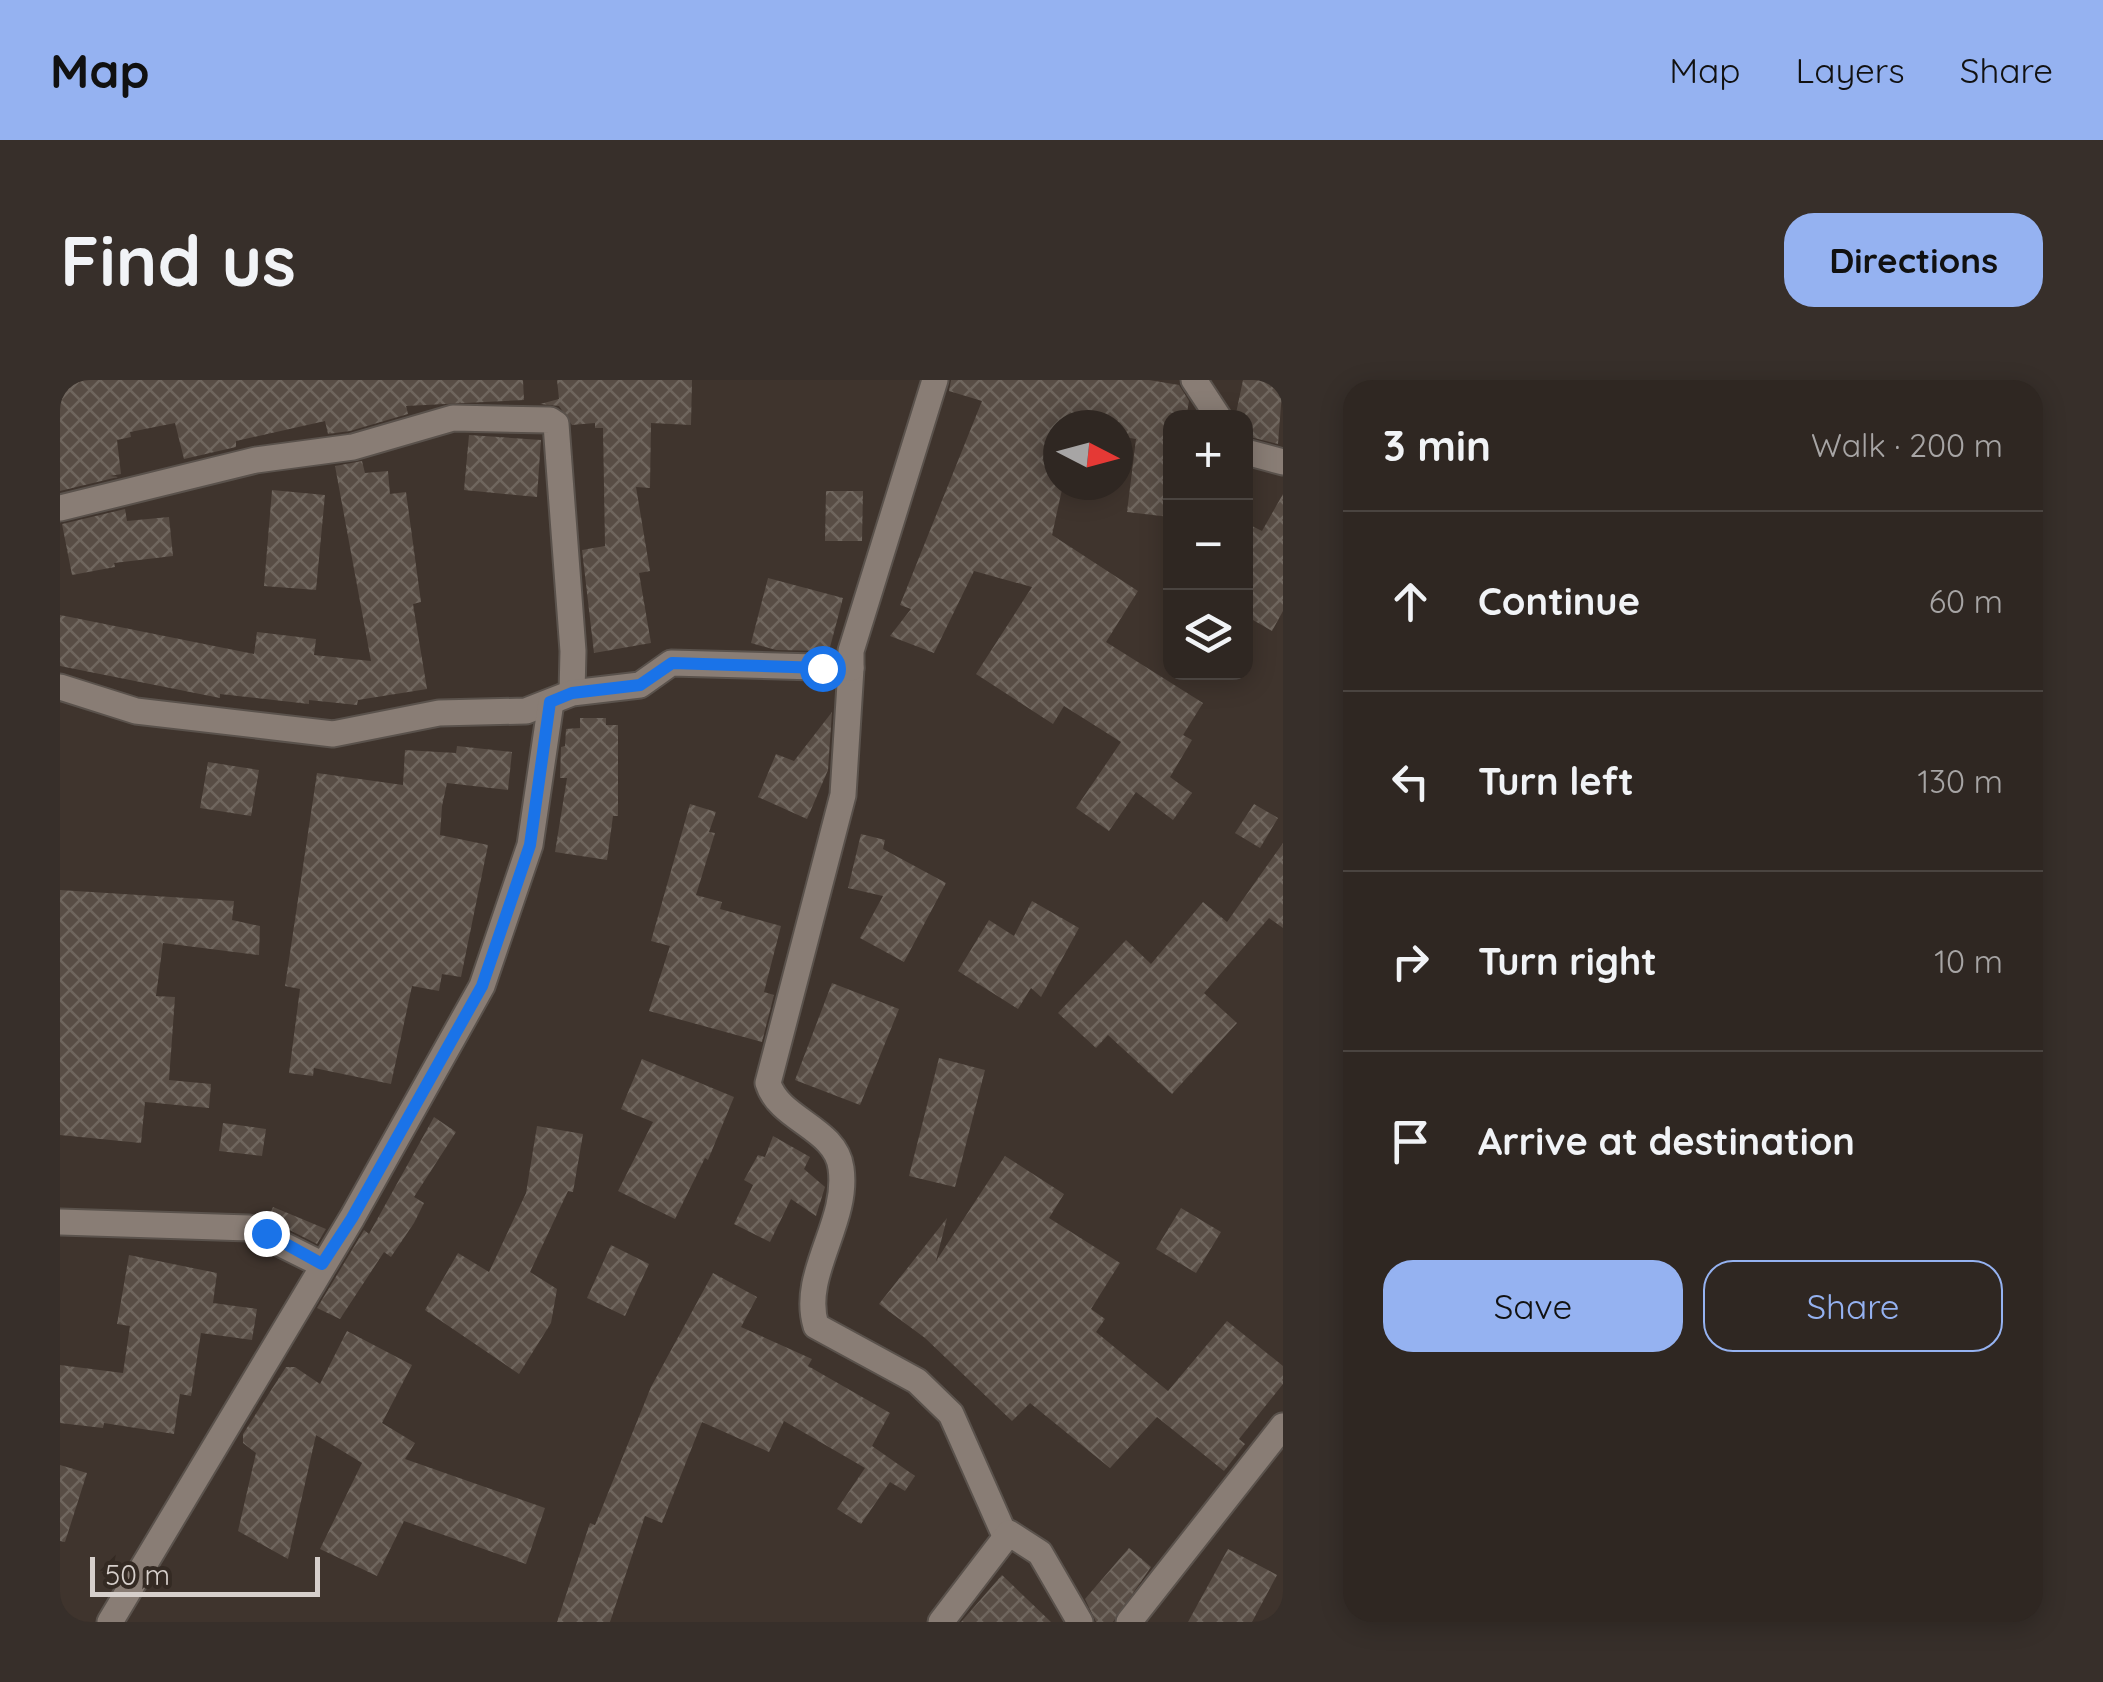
<!DOCTYPE html>
<meta charset="utf-8">
<style>
body{margin:0;font-family:Quicksand,sans-serif;background:#372f2a;color:#f1f3f6}
.controls{position:absolute;right:30px;top:30px;display:grid;overflow:hidden;border-radius:20px;box-shadow:0 5px 25px #0003}
.controls button{width:90px;height:90px;display:grid;place-items:center;padding:0;border:0;border-bottom:2px solid #4a4440;background:#2f2722;color:#f1f3f6;font:50px sans-serif}
.compass{position:absolute;left:983px;top:30px;width:90px;height:90px;border-radius:50%;background:#2f2722;box-shadow:0 5px 25px #0003;rotate:96deg}
.scale{position:absolute;left:30px;bottom:25px;width:230px;box-sizing:border-box;padding-left:10px;border:5px solid #d6cfcb;border-top:0;font-size:28px;line-height:35px;white-space:nowrap;color:#d6cfcb;-webkit-text-stroke:8px #342a23;paint-order:stroke}
.stop{position:absolute;width:30px;height:30px;margin:-22px;border:8px solid #1a73e8;border-radius:50%;background:#fff}
.stop.end{background:#1a73e8;border-color:#fff;box-shadow:0 2px 10px #0008}
.list{margin:0;padding:0;list-style:none}
h2{display:flex;justify-content:space-between;align-items:center;height:130px;margin:0;padding:0 40px;font-size:42px}
h2 small{font-size:32px;font-weight:400;color:#a7a5a5}
.list li{display:grid;grid-template-columns:65px 1fr auto;gap:30px;align-items:center;box-sizing:border-box;height:180px;padding:0 40px;border-top:2px solid #4a4440}
.list b{display:block;font-size:38px;white-space:nowrap}
.list em{font-size:32px;font-style:normal;color:#a7a5a5}
.actions{display:flex;gap:20px;padding:30px 40px}
.actions a{flex:1;padding:22px 0;border:2px solid #95b2f1;border-radius:30px;text-align:center;font-size:35px;color:#95b2f1}
.actions .main{background:#95b2f1;color:#111}
.icon{flex:none;width:55px;height:55px;fill:none;stroke:currentColor;stroke-width:2;stroke-linecap:round;stroke-linejoin:round}
.map{position:relative;flex:none;width:1223px;height:1242px;overflow:hidden;border-radius:30px}
header{display:flex;align-items:center;gap:60px;box-sizing:border-box;height:140px;padding:0 50px;background:#95b2f1;color:#111}
header strong{font-size:48px}
nav{display:flex;gap:55px;margin-inline-start:auto;font-size:35px}
.intro{display:flex;align-items:center;justify-content:space-between;box-sizing:border-box;height:240px;padding:0 60px}
h1{margin:0;font-size:70px}
.button{padding:25px 45px;border-radius:30px;background:#95b2f1;color:#111;font-size:35px;font-weight:700}
main{display:flex;gap:60px;padding:0 60px}
aside{flex:1;background:#2f2722;border-radius:30px;box-shadow:0 5px 25px #0003}
.map>svg:first-child{display:block}
.building{fill:url(#building-cross-hatch)}
.lines{fill:none;stroke-linecap:round;stroke-linejoin:round}
.minor-casing{stroke:#5a524c;stroke-width:29}
.minor{stroke:#897d75;stroke-width:25}
.route{stroke:#1a73e8;stroke-width:12}
</style>
<header>
<strong>Map</strong>
<nav><a>Map</a><a>Layers</a><a>Share</a></nav>
</header>
<div class="intro"><h1>Find us</h1><a class="button">Directions</a></div>
<main>
<div class="map">
<svg width="1223" height="1242" viewBox="0 0 1223 1242">
<defs>
<pattern id="building-cross-hatch" width="8" height="8" patternUnits="userSpaceOnUse" patternTransform="scale(2.5)"><rect width="8" height="8" fill="#584d45"/><path d="M0 0l8 8M0 8l8-8" fill="none" stroke="#6f665e"/></pattern>
</defs>
<rect width="100%" height="100%" fill="#3f342d"/>
<g class="building">
<path d="M 0,0 L 463,0 L 464,20 L 346,26 L 348,34 L 290,51 L 268,54 L 265,41 L 176,61 L 176,67 L 124,79 L 115,43 L 70,52 L 71,57 L 57,60 L 61,94 L 50,96 L 58,97 L 0,111 Z"/>
<path d="M 497,0 L 632,0 L 631,45 L 591,43 L 590,108 L 576,107 L 590,191 L 579,193 L 591,263 L 534,273 L 522,170 L 545,166 L 543,48 L 535,48 L 535,43 L 512,45 L 499,26 L 480,24 L 499,19 Z"/>
<path d="M 891,0 L 1089,0 L 1119,5 L 1129,21 L 1126,38 L 1110,38 L 1110,137 L 1067,132 L 1076,59 L 1058,56 L 1058,45 L 998,45 L 998,105 L 1003,105 L 992,155 L 1078,211 L 1046,262 L 1143,323 L 1123,355 L 1132,360 L 1110,397 L 1132,413 L 1113,440 L 1076,412 L 1049,451 L 1016,428 L 1061,362 L 1004,326 L 993,344 L 916,294 L 972,207 L 914,191 L 874,273 L 830,256 L 851,229 L 840,225 L 922,21 L 889,11 Z"/>
<path d="M 1183,0 L 1223,0 L 1218,64 L 1186,56 L 1186,38 L 1175,38 Z"/>
<path d="M 409,55 L 481,60 L 477,117 L 404,110 Z"/>
<path d="M 302,81 L 305,93 L 328,91 L 330,114 L 346,112 L 361,222 L 353,224 L 367,309 L 298,320 L 297,325 L 249,320 L 249,324 L 160,314 L 160,318 L 0,286 L 0,235 L 194,274 L 197,252 L 256,259 L 254,275 L 311,281 L 275,86 Z"/>
<path d="M 212,110 L 265,115 L 256,210 L 204,206 Z"/>
<path d="M 766,111 L 803,111 L 802,161 L 765,161 Z"/>
<path d="M 1223,114 L 1223,231 L 1212,251 L 1186,236 L 1186,143 L 1202,151 Z"/>
<path d="M 65,129 L 67,141 L 109,137 L 113,176 L 54,183 L 55,187 L 12,195 L 2,144 Z"/>
<path d="M 708,198 L 783,218 L 769,271 L 716,270 L 691,263 Z"/>
<path d="M 772,332 L 768,390 L 747,439 L 698,417 L 716,374 L 734,381 Z"/>
<path d="M 520,338 L 546,338 L 546,345 L 558,345 L 558,436 L 553,436 L 547,480 L 495,472 L 507,398 L 500,398 L 501,367 L 505,366 L 506,349 L 520,348 Z"/>
<path d="M 397,366 L 452,372 L 448,410 L 387,403 L 382,426 L 380,455 L 428,465 L 401,597 L 382,594 L 379,611 L 352,606 L 331,704 L 254,688 L 253,696 L 229,693 L 240,609 L 225,606 L 257,393 L 343,405 L 345,370 L 396,373 Z"/>
<path d="M 148,382 L 199,390 L 191,436 L 140,428 Z"/>
<path d="M 630,424 L 656,432 L 649,452 L 655,453 L 636,515 L 662,522 L 660,529 L 721,546 L 704,612 L 714,615 L 702,662 L 589,631 L 610,566 L 591,561 Z"/>
<path d="M 1194,424 L 1218,438 L 1200,468 L 1175,453 Z"/>
<path d="M 801,454 L 825,460 L 823,469 L 886,503 L 844,582 L 800,558 L 823,516 L 788,508 Z"/>
<path d="M 1223,463 L 1223,548 L 1209,538 L 1144,613 L 1177,643 L 1112,714 L 1048,655 L 1036,668 L 998,633 L 1066,560 L 1091,584 L 1143,522 L 1167,542 Z"/>
<path d="M 0,510 L 174,521 L 172,540 L 200,546 L 199,575 L 103,563 L 96,616 L 115,617 L 109,700 L 151,704 L 149,728 L 85,722 L 81,763 L 0,755 Z"/>
<path d="M 972,521 L 1019,548 L 981,617 L 971,608 L 958,629 L 898,591 L 929,540 L 954,556 Z"/>
<path d="M 772,603 L 839,629 L 800,725 L 735,700 Z"/>
<path d="M 879,678 L 925,690 L 895,807 L 849,796 Z"/>
<path d="M 582,679 L 674,717 L 648,780 L 645,778 L 615,839 L 558,811 L 593,742 L 561,729 Z"/>
<path d="M 374,737 L 396,752 L 354,817 L 364,823 L 354,843 L 331,877 L 324,872 L 280,939 L 257,928 L 304,850 L 309,854 Z"/>
<path d="M 163,743 L 206,749 L 202,776 L 159,771 Z"/>
<path d="M 477,746 L 523,754 L 513,812 L 508,811 L 470,892 L 497,909 L 491,943 L 459,994 L 365,930 L 398,873 L 429,892 L 466,813 Z"/>
<path d="M 713,756 L 750,777 L 744,789 L 765,807 L 756,836 L 731,819 L 710,862 L 674,844 L 693,805 L 684,800 L 698,775 L 705,777 Z"/>
<path d="M 945,776 L 1004,814 L 989,838 L 1060,883 L 1031,929 L 1045,939 L 1036,952 L 1108,1011 L 1167,941 L 1223,986 L 1223,1004 L 1179,1059 L 1185,1064 L 1164,1091 L 1097,1037 L 1050,1088 L 970,1023 L 952,1041 L 865,958 L 819,924 L 887,838 L 876,881 Z"/>
<path d="M 213,827 L 266,849 L 257,864 L 208,839 Z"/>
<path d="M 1121,828 L 1161,852 L 1136,893 L 1096,869 Z"/>
<path d="M 551,865 L 589,884 L 565,936 L 527,918 Z"/>
<path d="M 69,875 L 157,893 L 153,923 L 197,929 L 192,960 L 141,953 L 131,1016 L 120,1014 L 114,1054 L 44,1043 L 43,1048 L 0,1043 L 0,985 L 63,993 L 70,946 L 57,944 Z"/>
<path d="M 653,893 L 697,917 L 681,947 L 752,979 L 748,986 L 830,1033 L 812,1066 L 855,1096 L 845,1111 L 830,1102 L 801,1144 L 777,1129 L 805,1088 L 724,1041 L 709,1072 L 642,1042 L 602,1143 L 585,1136 L 550,1242 L 497,1242 L 530,1143 L 535,1145 L 591,1007 Z"/>
<path d="M 287,951 L 352,985 L 322,1043 L 355,1063 L 345,1079 L 485,1128 L 466,1184 L 344,1141 L 317,1196 L 260,1169 L 302,1083 L 256,1055 L 228,1179 L 178,1151 L 196,1073 L 183,1063 L 183,1054 L 226,987 L 235,987 L 260,1004 Z"/>
<path d="M 0,1085 L 27,1093 L 5,1162 L 0,1161 Z"/>
<path d="M 1069,1168 L 1091,1187 L 1053,1242 L 1036,1242 L 1025,1219 Z"/>
<path d="M 1168,1169 L 1217,1195 L 1192,1242 L 1128,1242 Z"/>
<path d="M 942,1195 L 991,1242 L 901,1242 Z"/>
</g>
<g class="lines">
<defs>
<g id="minor">
<path d="M 1134,0 L 1159,38"/>
<path d="M 1186,72 L 1223,82"/>
<path d="M 0,128 L 196,80 L 293,67 L 393,38 L 490,40 L 496,44 L 513,271 L 512,313"/>
<path d="M 791,288 L 783,415 L 708,703 C 719,740 776,748 781,788 C 789,843 740,894 756,946 L 857,1001 L 891,1034 L 946,1158"/>
<path d="M 0,307 L 76,331 L 273,354 L 379,333 L 466,331 L 512,313 L 580,305 L 611,283 L 791,288 L 791,271 L 875,0"/>
<path d="M 0,842 L 189,848 L 261,884"/>
<path d="M 50,1242 L 292,838 L 422,606 L 470,465 L 491,322"/>
<path d="M 881,1242 L 949,1153 L 980,1173 L 1020,1242"/>
<path d="M 1069,1242 L 1223,1046"/>
</g>
</defs>
<use href="#minor" class="minor-casing"/>
<use href="#minor" class="minor"/>
</g>
<g class="lines">
<path class="route" d="M 206,853 L 262,884 L 292,838 L 422,606 L 470,465 L 490,322 L 512,313 L 580,305 L 612,283 L 762,288"/>
</g>
</svg>
<div class="controls">
<button>+</button>
<button>−</button>
<button><svg class="icon" aria-label="layers" viewBox="0 0 24 24"><path d="M12 4l9 5-9 5-9-5zM3 14l9 5 9-5"/></svg></button>
</div>
<svg class="compass" viewBox="-18 -18 36 36"><path d="M0-13l5 13h-10z" fill="#e53935"/><path d="M0 13l5-13h-10z" fill="#a7a5a5"/></svg>
<div class="scale">50 m</div>
<div class="stop" style="left:762px;top:288px"></div>
<div class="stop end" style="left:206px;top:853px"></div>
</div>
<aside>
<h2>3 min<small>Walk · 200 m</small></h2>
<ul class="list">
<li><svg class="icon" aria-label="ahead" viewBox="0 0 24 24"><path d="M12 20V5M6 11l6-6 6 6"/></svg><div><b>Continue</b></div><em>60 m</em></li>
<li><svg class="icon" aria-label="left" viewBox="0 0 24 24"><path d="M17 20v-9H6M10 6l-5 5 5 5"/></svg><div><b>Turn left</b></div><em>130 m</em></li>
<li><svg class="icon" aria-label="right" viewBox="0 0 24 24"><path d="M7 20v-9h11M14 6l5 5-5 5"/></svg><div><b>Turn right</b></div><em>10 m</em></li>
<li><svg class="icon" aria-label="arrive" viewBox="0 0 24 24"><path d="M6 21V4h12l-3 4 3 4H6"/></svg><div><b>Arrive at destination</b></div></li>
</ul>
<div class="actions"><a class="main">Save</a><a>Share</a></div>
</aside>
</main>
